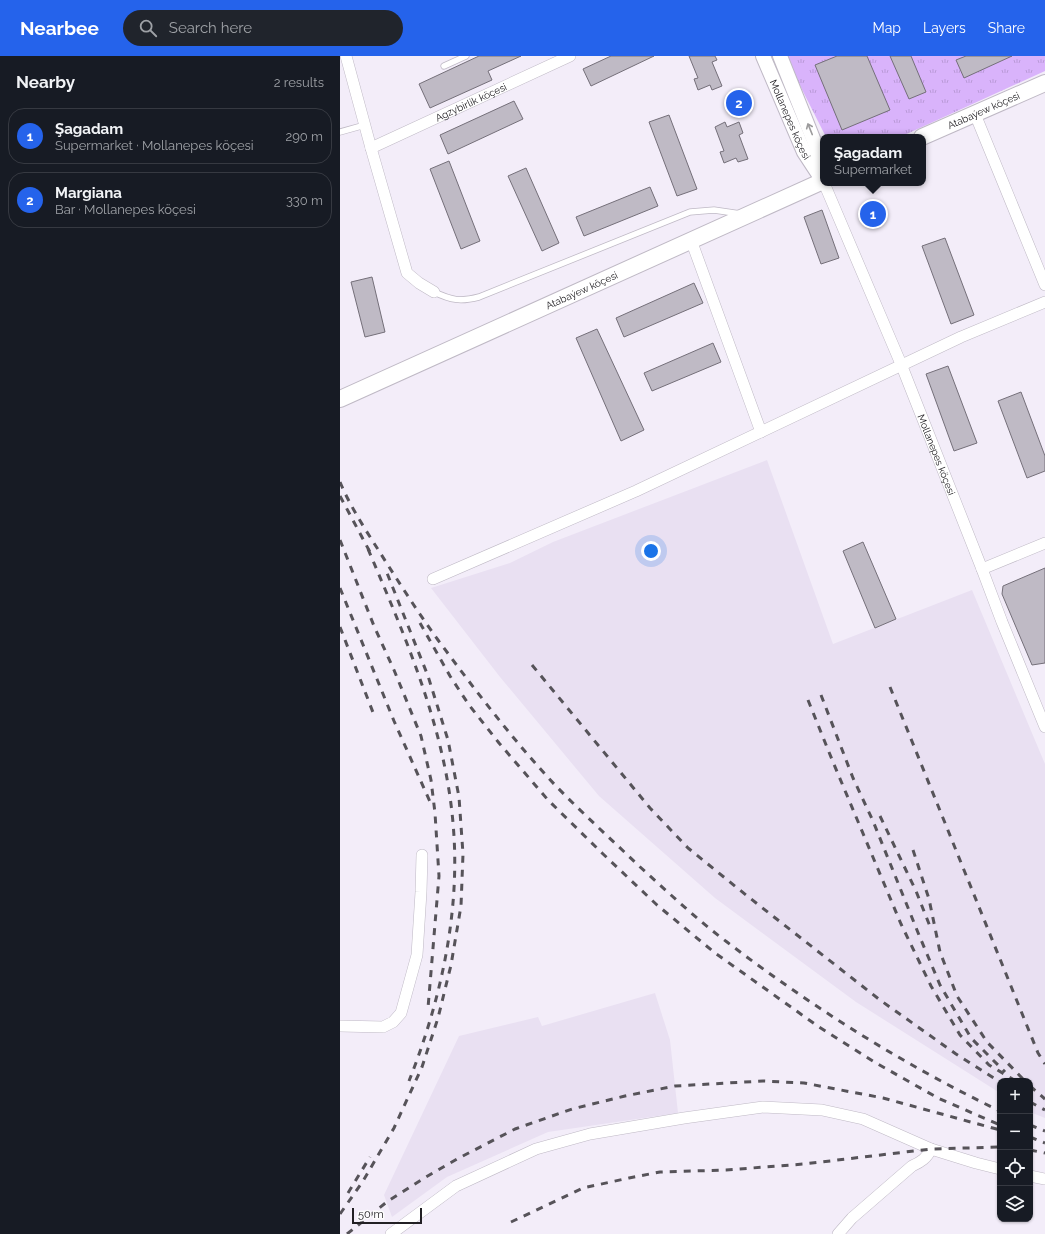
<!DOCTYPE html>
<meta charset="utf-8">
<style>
body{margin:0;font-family:Raleway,sans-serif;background:#20242c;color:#f1f3f6}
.controls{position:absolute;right:12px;bottom:12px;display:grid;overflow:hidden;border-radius:8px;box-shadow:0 1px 3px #0004}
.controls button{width:36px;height:36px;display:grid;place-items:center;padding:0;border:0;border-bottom:1px solid #363941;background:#171b24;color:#f1f3f6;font:20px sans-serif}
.scale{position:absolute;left:12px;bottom:10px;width:70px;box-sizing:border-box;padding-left:4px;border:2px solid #222024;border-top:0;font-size:11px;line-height:14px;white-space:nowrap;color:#222024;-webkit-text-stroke:3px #fdfdfd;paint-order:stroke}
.you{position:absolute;left:311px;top:495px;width:14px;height:14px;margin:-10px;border:3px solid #fff;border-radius:50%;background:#1a73e8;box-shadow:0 0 0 6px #1a73e833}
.badge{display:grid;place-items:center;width:26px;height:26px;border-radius:50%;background:#2563eb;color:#fff;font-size:13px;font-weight:700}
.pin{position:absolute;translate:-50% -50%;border:2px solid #fff;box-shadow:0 1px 4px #0006}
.popup{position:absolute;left:480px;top:78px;width:106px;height:52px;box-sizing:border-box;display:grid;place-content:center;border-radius:8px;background:#171b24;filter:drop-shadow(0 1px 3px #0005);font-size:13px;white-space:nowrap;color:#9ea1a6}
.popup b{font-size:15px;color:#f1f3f6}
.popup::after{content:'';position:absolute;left:50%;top:100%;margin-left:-8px;border:8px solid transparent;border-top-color:#171b24}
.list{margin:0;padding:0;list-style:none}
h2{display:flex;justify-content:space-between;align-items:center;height:52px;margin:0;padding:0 16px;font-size:17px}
h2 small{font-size:13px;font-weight:400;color:#9ea1a6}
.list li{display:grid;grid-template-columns:26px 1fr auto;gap:12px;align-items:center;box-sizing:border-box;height:56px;margin:0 8px 8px;padding:0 8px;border:1px solid #363941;border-radius:16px}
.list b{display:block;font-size:15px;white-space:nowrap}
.list p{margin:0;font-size:13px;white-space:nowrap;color:#9ea1a6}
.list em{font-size:13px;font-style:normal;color:#9ea1a6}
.icon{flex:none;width:22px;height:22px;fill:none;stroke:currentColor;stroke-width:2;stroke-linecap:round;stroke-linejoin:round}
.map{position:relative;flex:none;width:705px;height:1178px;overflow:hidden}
header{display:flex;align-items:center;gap:24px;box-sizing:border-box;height:56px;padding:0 20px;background:#2563eb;color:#fff}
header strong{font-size:19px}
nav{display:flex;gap:22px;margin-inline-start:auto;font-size:14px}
.search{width:280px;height:36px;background:#20242c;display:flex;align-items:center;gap:10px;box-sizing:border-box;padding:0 14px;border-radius:22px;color:#9ea1a6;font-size:15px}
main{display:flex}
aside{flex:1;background:#171b24}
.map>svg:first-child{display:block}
.built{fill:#e9e0f2}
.park{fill:url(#park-tufts)}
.building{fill:#bfbac5;stroke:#746f79}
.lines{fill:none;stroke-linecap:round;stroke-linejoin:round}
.service-casing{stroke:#bfb9c5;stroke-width:7}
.minor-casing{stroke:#bfb9c5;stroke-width:12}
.tertiary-casing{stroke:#bfb9c5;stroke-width:16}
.secondary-casing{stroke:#bfb9c5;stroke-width:18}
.service{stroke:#fff;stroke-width:5.5}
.minor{stroke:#fff;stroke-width:11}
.tertiary{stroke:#fff;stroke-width:14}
.secondary{stroke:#fff;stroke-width:16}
.rail{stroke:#565359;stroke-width:3;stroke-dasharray:7 7;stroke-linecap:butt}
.oneway{stroke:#9c9b9c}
.labels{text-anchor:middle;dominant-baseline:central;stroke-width:3.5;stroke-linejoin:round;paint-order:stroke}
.street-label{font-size:10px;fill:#222024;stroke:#fdfdfd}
</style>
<header>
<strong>Nearbee</strong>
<div class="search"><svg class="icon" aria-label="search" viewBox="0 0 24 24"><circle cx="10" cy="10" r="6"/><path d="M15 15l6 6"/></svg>Search here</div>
<nav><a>Map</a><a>Layers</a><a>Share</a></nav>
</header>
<main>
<aside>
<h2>Nearby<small>2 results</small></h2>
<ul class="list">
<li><span class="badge">1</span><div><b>Şagadam</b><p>Supermarket · Mollanepes köçesi</p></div><em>290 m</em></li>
<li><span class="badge">2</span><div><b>Margiana</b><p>Bar · Mollanepes köçesi</p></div><em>330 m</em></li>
</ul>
</aside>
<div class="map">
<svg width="705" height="1178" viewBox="0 0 705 1178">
<defs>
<pattern id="park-tufts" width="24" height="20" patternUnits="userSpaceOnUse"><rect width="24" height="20" fill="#d9b3fb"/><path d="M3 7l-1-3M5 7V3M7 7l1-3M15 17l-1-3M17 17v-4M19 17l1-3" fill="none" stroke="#ba9ad7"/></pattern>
</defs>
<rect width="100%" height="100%" fill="#f3edf9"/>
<g class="built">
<path d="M 427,404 L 493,588 L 632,534 L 705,708 L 705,1062 L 690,1056 L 690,1025 L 660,1025 L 660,1037 L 516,946 L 375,842 L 259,740 L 160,621 L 91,532 L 170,507 L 213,486 Z"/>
<path d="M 315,937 L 330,984 L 338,1057 L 208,1076 L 107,1121 L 52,1161 L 44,1139 L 119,980 L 198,961 L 202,970 Z"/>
</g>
<path class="park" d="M 445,0 L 705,0 L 705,15 L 560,81 L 486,81 Z"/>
<g class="building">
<path d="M 139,0 L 181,0 L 148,15 L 152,24 L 90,52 L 79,28 Z"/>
<path d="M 271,0 L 314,0 L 251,30 L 243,13 Z"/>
<path d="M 349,0 L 375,0 L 377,4 L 372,6 L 382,30 L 372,34 L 370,29 L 358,34 L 354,23 L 358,22 Z"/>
<path d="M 497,0 L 527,0 L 550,54 L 502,74 L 475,9 Z"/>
<path d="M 550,0 L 571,0 L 586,36 L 569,43 Z"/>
<path d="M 626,0 L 672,0 L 624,22 L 616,4 Z"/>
<path d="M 174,45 L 183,63 L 108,98 L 100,79 Z"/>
<path d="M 329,59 L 357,133 L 337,140 L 309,66 Z"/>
<path d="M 385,66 L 387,71 L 399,66 L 403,77 L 399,79 L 408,103 L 398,106 L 396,102 L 384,107 L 380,96 L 384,95 L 375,71 Z"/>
<path d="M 109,105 L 140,185 L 121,193 L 90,113 Z"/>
<path d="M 186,112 L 219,187 L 202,195 L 168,120 Z"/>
<path d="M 310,131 L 318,150 L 244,180 L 236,161 Z"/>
<path d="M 482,154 L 499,202 L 481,208 L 464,161 Z"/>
<path d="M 605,182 L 634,259 L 611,268 L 582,190 Z"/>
<path d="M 32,221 L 45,276 L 25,281 L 11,226 Z"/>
<path d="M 354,227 L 363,247 L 284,281 L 276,262 Z"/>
<path d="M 257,273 L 304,374 L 281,385 L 236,282 Z"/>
<path d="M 373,287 L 381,306 L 312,335 L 304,317 Z"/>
<path d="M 608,310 L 637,387 L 614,395 L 586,318 Z"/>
<path d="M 681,336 L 705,400 L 705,415 L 687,422 L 658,345 Z"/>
<path d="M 523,486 L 556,563 L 535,572 L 503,495 Z"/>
<path d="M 705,512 L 705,607 L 692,609 L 662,538 L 663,530 Z"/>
</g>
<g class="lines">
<defs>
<g id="service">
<path d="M 104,10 L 126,0"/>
<path d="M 0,76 L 25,69"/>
<path d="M 94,236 C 111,244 120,246 139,241 L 350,156 L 374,154 L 401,158"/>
</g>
<g id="minor">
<path d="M 6,0 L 31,92 L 67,217 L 79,227 L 94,236"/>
<path d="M 635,58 L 705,229"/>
<path id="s1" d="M 31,92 L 230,0"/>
<path id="s2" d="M 484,127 L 561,308 L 642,513 L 662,566 L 705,671"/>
<path d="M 351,184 L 421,376"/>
<path d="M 642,513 L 705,487"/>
<path d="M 93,523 L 296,435 L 621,281 L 705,246"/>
<path d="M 0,970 L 43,971 L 53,966 L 61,957 L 77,899 L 81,836 L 82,799"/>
<path d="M 690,1120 L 705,1123"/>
<path d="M 51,1178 L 116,1130 L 196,1093 L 250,1078 L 344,1062 L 423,1051 L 482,1054 L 523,1063 L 591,1093 L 636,1107 L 660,1113"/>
<path d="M 498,1178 L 512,1162 L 572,1110 C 581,1106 587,1102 591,1093"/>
</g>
<g id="tertiary">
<path id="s3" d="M 423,0 L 464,96 L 483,125"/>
<path d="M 440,0 L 476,90 L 482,118"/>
</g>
<g id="secondary">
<path id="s4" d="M 582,81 L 705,27"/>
<path id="s5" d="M 0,343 L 483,125"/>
</g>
</defs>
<use href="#service" class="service-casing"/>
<use href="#minor" class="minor-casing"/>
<use href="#tertiary" class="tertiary-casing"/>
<use href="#secondary" class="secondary-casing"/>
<use href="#service" class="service"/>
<use href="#minor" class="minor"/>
<use href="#tertiary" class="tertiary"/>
<use href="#secondary" class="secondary"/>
<g class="rail">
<path d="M 0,426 C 10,450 25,473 39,495 C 58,525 77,555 98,584 C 135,634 173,684 215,729 C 242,757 271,783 299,810 C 328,836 356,863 387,886 C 472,951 564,1009 660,1055"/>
<path d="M 0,440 L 31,498"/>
<path d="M 0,484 L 34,570 L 54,614 L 81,680 L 91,724 L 95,757 L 99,820 L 88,952"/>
<path d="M 28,493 C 65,580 105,672 113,767 C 121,854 101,944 69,1025"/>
<path d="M 0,532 L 54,665 L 91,748"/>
<path d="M 80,567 L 110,620 L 129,649 L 159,687 L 208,744 L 262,797 L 317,849 L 375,897 L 479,971 L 536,1007 L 598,1042 L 660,1069"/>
<path d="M 0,571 L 34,659"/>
<path d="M 192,609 L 310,752 L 348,792 L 406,839 L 540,944 L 616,998 L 660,1026"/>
<path d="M 550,631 L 698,997 L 705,1008"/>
<path d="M 481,639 L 513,722 L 533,765 L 579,879 L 600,929 L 631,982 L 665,1016"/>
<path d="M 468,644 L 493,706 L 561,868 L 591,930 L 620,979 L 649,1009 L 676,1025"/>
<path d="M 540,760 L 576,835 L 591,873"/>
<path d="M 573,794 L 589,843 L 600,896 L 617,940 L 647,986 L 685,1025"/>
<path d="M 690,1030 L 705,1043"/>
<path d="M 690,1046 L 705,1054"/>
<path d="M 690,1069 L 705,1075"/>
<path d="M 690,1081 L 705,1087"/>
<path d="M 690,1094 L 705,1097"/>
<path d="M 8,1137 L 30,1101"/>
<path d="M 0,1158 L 23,1125 L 54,1072 L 82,1011 L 98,962 L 111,909 L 121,850 L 123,798 L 119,741 L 108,684 L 88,620 L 47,517"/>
<path d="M 171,1166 L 243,1132 L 289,1122 L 320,1116 L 386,1114 L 464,1108 L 591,1093 L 660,1091"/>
<path d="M 7,1178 L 48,1145 L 86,1121 L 117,1103 L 175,1073 L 232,1053 L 285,1040 L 335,1030 L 423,1025 L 464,1027 L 543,1042 L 660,1074"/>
</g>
</g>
<defs><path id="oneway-shaft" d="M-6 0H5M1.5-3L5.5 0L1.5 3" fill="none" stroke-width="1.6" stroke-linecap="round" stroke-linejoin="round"/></defs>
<use class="oneway" href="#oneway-shaft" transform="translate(470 73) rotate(-112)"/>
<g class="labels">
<g class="street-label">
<text stroke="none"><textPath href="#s1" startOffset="110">Agzybirlik köçesi</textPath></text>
<text stroke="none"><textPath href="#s4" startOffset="67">Atabaýew köçesi</textPath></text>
<text stroke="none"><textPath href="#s3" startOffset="69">Mollanepes köçesi</textPath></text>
<text stroke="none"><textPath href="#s5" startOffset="265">Atabaýew köçesi</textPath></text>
<text stroke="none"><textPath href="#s2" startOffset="294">Mollanepes köçesi</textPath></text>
</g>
</g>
</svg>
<div class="controls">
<button>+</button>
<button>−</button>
<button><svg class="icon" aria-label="locate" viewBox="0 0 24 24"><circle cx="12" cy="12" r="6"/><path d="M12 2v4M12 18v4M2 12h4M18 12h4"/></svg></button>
<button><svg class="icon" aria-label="layers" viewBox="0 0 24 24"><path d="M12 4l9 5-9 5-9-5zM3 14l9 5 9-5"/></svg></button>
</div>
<div class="scale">50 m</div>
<div class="you"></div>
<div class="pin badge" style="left:533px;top:158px">1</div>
<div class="popup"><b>Şagadam</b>Supermarket</div>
<div class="pin badge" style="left:399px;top:47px">2</div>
</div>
</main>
